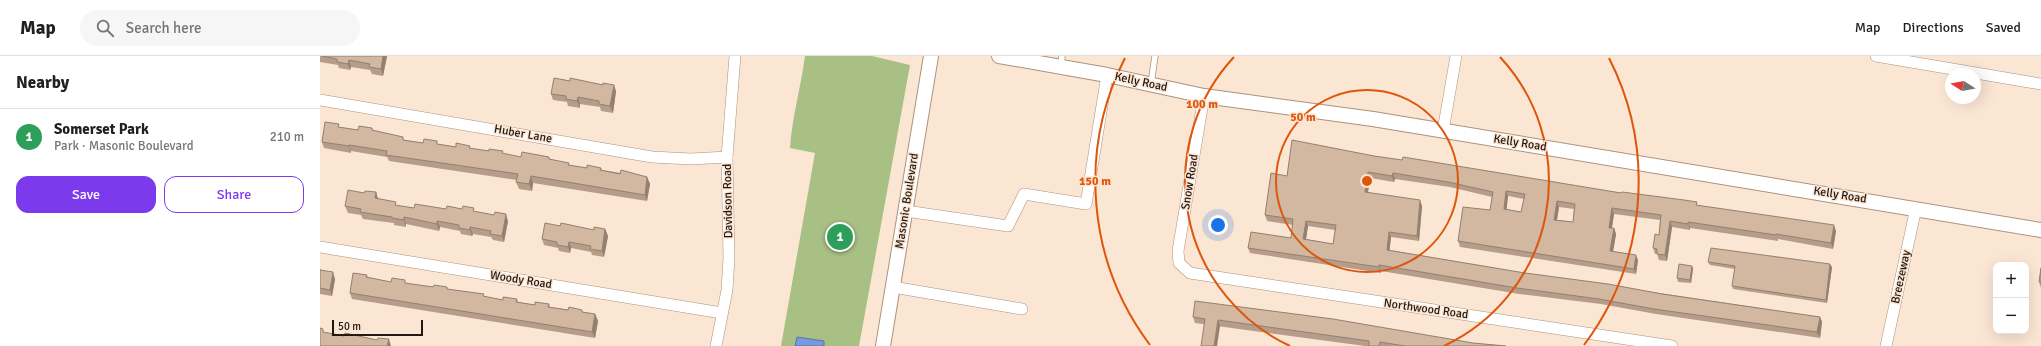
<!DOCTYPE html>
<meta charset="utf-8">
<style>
body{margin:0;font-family:Signika,sans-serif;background:#f6f6f6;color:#202124}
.controls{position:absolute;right:12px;bottom:12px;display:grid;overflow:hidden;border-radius:8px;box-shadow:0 4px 16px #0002}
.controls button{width:36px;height:36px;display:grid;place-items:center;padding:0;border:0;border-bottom:1px solid #e0e0e0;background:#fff;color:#202124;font:20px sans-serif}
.compass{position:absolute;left:1625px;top:12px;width:36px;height:36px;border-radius:50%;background:#fff;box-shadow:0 4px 16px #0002;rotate:281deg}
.scale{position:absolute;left:12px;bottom:10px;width:91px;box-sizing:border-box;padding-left:4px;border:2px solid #221810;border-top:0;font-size:11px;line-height:14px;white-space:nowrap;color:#221810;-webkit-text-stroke:3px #fbe5d3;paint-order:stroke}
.you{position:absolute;left:898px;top:169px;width:14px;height:14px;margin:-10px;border:3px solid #fff;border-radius:50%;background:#1a73e8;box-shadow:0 0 0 6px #1a73e833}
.badge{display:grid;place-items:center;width:26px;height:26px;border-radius:50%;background:#7c3aed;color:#fff;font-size:13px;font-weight:700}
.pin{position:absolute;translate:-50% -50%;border:2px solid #fff;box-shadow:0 1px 4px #0006}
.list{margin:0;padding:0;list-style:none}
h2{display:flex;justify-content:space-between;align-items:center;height:52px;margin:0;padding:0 16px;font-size:17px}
h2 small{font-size:13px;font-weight:400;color:#757577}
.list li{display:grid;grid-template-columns:26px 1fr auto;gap:12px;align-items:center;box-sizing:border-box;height:56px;padding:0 16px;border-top:1px solid #e0e0e0}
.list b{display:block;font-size:15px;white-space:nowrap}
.list p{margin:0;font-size:13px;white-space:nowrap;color:#757577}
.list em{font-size:13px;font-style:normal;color:#757577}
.actions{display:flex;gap:8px;padding:12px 16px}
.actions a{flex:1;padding:9px 0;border:1px solid #7c3aed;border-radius:12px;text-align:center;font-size:14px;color:#7c3aed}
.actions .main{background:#7c3aed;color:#fff}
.icon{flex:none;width:22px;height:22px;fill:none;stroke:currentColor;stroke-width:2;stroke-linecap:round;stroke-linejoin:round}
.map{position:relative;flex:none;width:1721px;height:290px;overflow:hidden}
header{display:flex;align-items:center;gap:24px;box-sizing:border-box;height:56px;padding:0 20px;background:#fff;border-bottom:1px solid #e0e0e0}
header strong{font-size:19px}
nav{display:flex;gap:22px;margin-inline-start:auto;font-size:14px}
.search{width:280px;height:36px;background:#f6f6f6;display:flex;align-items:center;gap:10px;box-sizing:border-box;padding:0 14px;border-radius:22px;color:#757577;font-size:15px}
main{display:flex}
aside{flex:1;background:#fff}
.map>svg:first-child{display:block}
.green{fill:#a8c083}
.water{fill:#779adf;stroke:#5e73a1}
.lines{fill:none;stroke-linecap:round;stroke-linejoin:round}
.service-casing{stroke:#ac927d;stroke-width:7}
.minor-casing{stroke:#ac927d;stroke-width:12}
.tertiary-casing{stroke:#ac927d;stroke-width:16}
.service{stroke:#fff;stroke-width:5.5}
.minor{stroke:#fff;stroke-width:11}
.tertiary{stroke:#fff;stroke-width:14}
.wall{fill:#b59d8a;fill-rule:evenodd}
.shaded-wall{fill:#938071}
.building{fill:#d2b7a1;stroke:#938071;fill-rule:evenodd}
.ring{fill:none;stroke:#de560c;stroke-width:2}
.labels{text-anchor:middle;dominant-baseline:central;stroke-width:3;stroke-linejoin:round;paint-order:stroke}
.street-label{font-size:12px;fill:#221810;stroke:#fbe5d3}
.centre{fill:#de560c;stroke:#fbe5d3;stroke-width:2}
.ring-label{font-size:12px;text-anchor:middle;font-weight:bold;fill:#de560c;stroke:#fbe5d3;stroke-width:3;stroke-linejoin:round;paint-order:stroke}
</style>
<header>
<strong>Map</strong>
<div class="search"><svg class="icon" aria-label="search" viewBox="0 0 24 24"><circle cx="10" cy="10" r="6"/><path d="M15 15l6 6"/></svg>Search here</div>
<nav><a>Map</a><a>Directions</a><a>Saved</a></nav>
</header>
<main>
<aside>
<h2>Nearby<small></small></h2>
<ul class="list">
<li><span class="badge" style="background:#2e9e5b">1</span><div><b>Somerset Park</b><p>Park · Masonic Boulevard</p></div><em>210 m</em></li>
</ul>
<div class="actions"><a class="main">Save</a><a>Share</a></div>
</aside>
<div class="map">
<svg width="1721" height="290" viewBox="0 0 1721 290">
<rect width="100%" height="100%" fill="#fbe5d3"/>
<path class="green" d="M 485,0 L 552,0 L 590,9 L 539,290 L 461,290 L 495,97 L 470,92 C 472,61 481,31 485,0 Z"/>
<path class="water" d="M 477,281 L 504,285 L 504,290 L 475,290 Z"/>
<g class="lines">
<defs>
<g id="service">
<path d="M 741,11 L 742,0"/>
<path d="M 831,28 L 835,0"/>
</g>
<g id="minor">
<path d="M 1556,0 L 1721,28"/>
<path d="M 884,40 L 858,195 L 859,207 L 870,217 L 1352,290"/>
<path d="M 0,44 L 332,101 L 371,103 L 407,101"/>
<path d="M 1123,75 L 1136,0"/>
<path d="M 586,155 L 688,170 L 704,138 L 766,148 L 787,19"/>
<path d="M 0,191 L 402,257"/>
<path d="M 573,231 L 702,253"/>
<path d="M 396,290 L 407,234 L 409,202 L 407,101 L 415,0"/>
<path d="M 1566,290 L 1596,152"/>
</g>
<g id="tertiary">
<path d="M 679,0 L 787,19 L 884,40 L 1053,63 L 1721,174"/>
<path d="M 563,290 L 611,0"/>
</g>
</defs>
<use href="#service" class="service-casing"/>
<use href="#minor" class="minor-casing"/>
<use href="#tertiary" class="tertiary-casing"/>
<use href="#service" class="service"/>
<use href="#minor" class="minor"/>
<use href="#tertiary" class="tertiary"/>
</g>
<g class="wall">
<path d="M 0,0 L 67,0 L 63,20 L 52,18 L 50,14 L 31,11 L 30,14 L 19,12 L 18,9 L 0,6 Z"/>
<path d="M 296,35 L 293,57 L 281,55 L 280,51 L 260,48 L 260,52 L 248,50 L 247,46 L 233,44 L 231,38 Z"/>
<path d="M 20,71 L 38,74 L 52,72 L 53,75 L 84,84 L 103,87 L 118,88 L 201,101 L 229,101 L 230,104 L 250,109 L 267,112 L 281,112 L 282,114 L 327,121 L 330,128 L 327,145 L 213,127 L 212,135 L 199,133 L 196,126 L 197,124 L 69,105 L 67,101 L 31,95 L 31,97 L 4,92 L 2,86 Z"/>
<path d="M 1054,100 L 1301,137 L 1378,150 L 1516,175 L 1513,193 L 1458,183 L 1458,185 L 1370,172 L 1370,174 L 1352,171 L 1347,205 L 1339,204 L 1337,198 L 1335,198 L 1333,192 L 1339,179 L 1340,164 L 1294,158 L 1292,172 L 1294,172 L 1296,178 L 1293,196 L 1318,204 L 1316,218 L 1140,191 L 1138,185 L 1170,154 L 1172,141 L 1130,131 L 1075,123 L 1074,126 L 1050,122 L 1048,137 L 1102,150 L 1099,185 L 1071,181 L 1069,194 L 1205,217 L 1500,261 L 1502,266 L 1500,282 L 1336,258 L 1281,248 L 1199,238 L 1061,215 L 1061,217 L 930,197 L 928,192 L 971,182 L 973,169 L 947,165 L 945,159 L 967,120 ZM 1188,140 L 1204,143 L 1201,156 L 1186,153 ZM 1239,151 L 1254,153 L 1253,166 L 1237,164 ZM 988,170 L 1015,174 L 1013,188 L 986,183 Z"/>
<path d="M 56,136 L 58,143 L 77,150 L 94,152 L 126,153 L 155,156 L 188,165 L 184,186 L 173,184 L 171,181 L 153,178 L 152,180 L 141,178 L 140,175 L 120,171 L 119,175 L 86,168 L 86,171 L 74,169 L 74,167 L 43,163 L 41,159 L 28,157 L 25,150 L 44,137 Z"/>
<path d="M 240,170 L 274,174 L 285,173 L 288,180 L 284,201 L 272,199 L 271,196 L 251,192 L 250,197 L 239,195 L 238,192 L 224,189 L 222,183 Z"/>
<path d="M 1388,206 L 1512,211 L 1507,247 L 1413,233 L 1412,230 L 1415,213 L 1390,209 Z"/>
<path d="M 1372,210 L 1373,213 L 1371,227 L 1358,226 L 1357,222 Z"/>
<path d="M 0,212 L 1,214 L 15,223 L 12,240 L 0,238 Z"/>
<path d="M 1721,212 L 1721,232 L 1719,226 Z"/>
<path d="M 47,219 L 48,222 L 71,226 L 86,227 L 183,244 L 197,243 L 198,246 L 215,249 L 229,248 L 230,251 L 275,258 L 278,265 L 275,282 L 32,243 L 30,237 Z"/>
<path d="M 873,261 L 1153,287 L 1186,290 L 1045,290 L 875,267 Z"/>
</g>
<g class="shaded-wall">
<path d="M 63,0 L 67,0 L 63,20 L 61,13 Z"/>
<path d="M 29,4 L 31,11 L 30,14 L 28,8 Z"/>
<path d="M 294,29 L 296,35 L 293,57 L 290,50 Z"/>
<path d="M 258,41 L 260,48 L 260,52 L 257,45 Z"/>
<path d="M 29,89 L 31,95 L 31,97 L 29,90 Z"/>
<path d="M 1048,116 L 1050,122 L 1047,142 L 1045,136 Z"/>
<path d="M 1073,117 L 1075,123 L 1074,126 L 1072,120 Z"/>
<path d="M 211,120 L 213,127 L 212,135 L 209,128 Z"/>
<path d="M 327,121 L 330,128 L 327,145 L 325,139 Z"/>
<path d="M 1186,135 L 1188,140 L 1186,159 L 1184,153 Z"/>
<path d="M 56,136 L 58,143 L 55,142 Z"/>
<path d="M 1100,144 L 1102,150 L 1099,185 L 1097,180 Z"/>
<path d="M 1237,145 L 1239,151 L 1236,169 L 1234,164 Z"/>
<path d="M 1292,152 L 1294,158 L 1291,177 L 1289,172 Z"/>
<path d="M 186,158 L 188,165 L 184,186 L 182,180 Z"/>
<path d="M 84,161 L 86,168 L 86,171 L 84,164 Z"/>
<path d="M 117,165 L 120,171 L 119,175 L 117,168 Z"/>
<path d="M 986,165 L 988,170 L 985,189 L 983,183 Z"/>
<path d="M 1350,165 L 1352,171 L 1347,205 L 1345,199 Z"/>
<path d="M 1368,166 L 1370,172 L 1370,174 L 1368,168 Z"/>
<path d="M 1514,169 L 1516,175 L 1513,193 L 1511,187 Z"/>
<path d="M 150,171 L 153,178 L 152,180 L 150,174 Z"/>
<path d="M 1294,172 L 1296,178 L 1292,201 L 1290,195 Z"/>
<path d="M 285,173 L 288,180 L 284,201 L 282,195 Z"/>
<path d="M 1069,176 L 1071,181 L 1069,200 L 1067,194 Z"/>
<path d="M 249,186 L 251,192 L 250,197 L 248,191 Z"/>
<path d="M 1316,199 L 1318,204 L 1316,218 L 1314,213 Z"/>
<path d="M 1510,208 L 1512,211 L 1507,247 L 1506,244 Z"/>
<path d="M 1059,209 L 1061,215 L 1061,217 L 1059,211 Z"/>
<path d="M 1372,210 L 1373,213 L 1371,227 L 1370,224 Z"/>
<path d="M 13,216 L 15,223 L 12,240 L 10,234 Z"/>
<path d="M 275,258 L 278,265 L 275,282 L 272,276 Z"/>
<path d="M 1500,261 L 1502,266 L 1500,282 L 1497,276 Z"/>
<path d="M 898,264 L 900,270 L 897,290 L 894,290 Z"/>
<path d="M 69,283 L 71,290 L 67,290 Z"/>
</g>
<g class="building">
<path d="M 2,0 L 63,0 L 61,13 L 49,11 L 50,8 L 29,4 L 28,8 L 17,6 L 17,3 Z"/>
<path d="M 234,22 L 250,25 L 250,22 L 283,29 L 283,27 L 294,29 L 290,50 L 279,48 L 279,45 L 258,41 L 257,45 L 246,43 L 246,40 L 231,38 Z"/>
<path d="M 5,66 L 19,68 L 18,71 L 38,74 L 39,70 L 52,72 L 52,74 L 83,81 L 83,84 L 103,87 L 104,83 L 117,85 L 117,88 L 136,91 L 136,87 L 150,90 L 149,92 L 169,95 L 169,93 L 183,95 L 182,97 L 201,101 L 202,96 L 229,101 L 229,103 L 249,107 L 248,109 L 267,112 L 267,109 L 281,112 L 280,114 L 300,118 L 301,114 L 327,121 L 325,139 L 211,120 L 209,128 L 196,126 L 198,118 L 66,99 L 67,95 L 29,89 L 29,90 L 2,86 Z"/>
<path d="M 972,84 L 1054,100 L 1082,104 L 1083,101 L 1301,137 L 1302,136 L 1364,144 L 1377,146 L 1376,149 L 1514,169 L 1511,187 L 1456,178 L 1456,179 L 1368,166 L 1368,168 L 1350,165 L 1345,199 L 1337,198 L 1337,193 L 1333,192 L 1335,178 L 1339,179 L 1341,159 L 1292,152 L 1289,172 L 1294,172 L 1290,195 L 1316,199 L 1314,213 L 1138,185 L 1143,151 L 1170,154 L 1173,136 L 1128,126 L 1073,117 L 1072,120 L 1048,116 L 1045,136 L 1100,144 L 1097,180 L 1069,176 L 1067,194 L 1205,217 L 1288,228 L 1342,238 L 1500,261 L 1497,276 L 1334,253 L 1279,243 L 1197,232 L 1059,209 L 1059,211 L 928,192 L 931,176 L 971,182 L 973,163 L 945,159 L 951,117 L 967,120 ZM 1186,135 L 1205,138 L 1201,156 L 1184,153 ZM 1237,145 L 1255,148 L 1253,166 L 1234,164 ZM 986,165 L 1016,169 L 1013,188 L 983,183 Z"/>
<path d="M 28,134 L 44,137 L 45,135 L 56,136 L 55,142 L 76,146 L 75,149 L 94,152 L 95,148 L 126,153 L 127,150 L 142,153 L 143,150 L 154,152 L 153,155 L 174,159 L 175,156 L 186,158 L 182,180 L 170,178 L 171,175 L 150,171 L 150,174 L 139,172 L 139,169 L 117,165 L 117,168 L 84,161 L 84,164 L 72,162 L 72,161 L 40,156 L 41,153 L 25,150 Z"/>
<path d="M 225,167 L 240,170 L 241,167 L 274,174 L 274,171 L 285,173 L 282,195 L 270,193 L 271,190 L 249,186 L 248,191 L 237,189 L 237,186 L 222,183 Z"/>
<path d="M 1391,192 L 1510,208 L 1506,244 L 1412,230 L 1415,210 L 1388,206 Z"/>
<path d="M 1359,208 L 1372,210 L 1370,224 L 1357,222 Z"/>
<path d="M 1721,212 L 1721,226 L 1719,226 Z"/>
<path d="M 0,214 L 13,216 L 10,234 L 0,232 Z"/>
<path d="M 33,217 L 47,219 L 46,221 L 71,226 L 72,222 L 85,224 L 85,227 L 113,231 L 114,229 L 127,231 L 127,233 L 164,238 L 163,240 L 183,244 L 183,241 L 197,243 L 196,246 L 215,249 L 215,246 L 229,248 L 228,251 L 248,254 L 249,251 L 262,254 L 262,256 L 275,258 L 272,276 L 30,237 Z"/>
<path d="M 875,245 L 1013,263 L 1153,287 L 1186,290 L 1085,290 L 1060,286 L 1059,290 L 1049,290 L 1049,285 L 898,264 L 894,290 L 881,290 L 885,263 L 873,261 Z"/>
<path d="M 0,272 L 3,273 L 3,276 L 24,280 L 25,277 L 57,284 L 58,282 L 69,283 L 67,290 L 0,290 Z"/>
</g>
<g class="ring">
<circle cx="1047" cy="125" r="91"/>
<path d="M970 290A182 182 0 0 1 914 1M1180 1A182 182 0 0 1 1124 290"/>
<path d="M830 289A272 272 0 0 1 805 2M1289 2A272 272 0 0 1 1264 289"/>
</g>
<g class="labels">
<g class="street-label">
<text transform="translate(821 26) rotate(12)">Kelly Road</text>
<text transform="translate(203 78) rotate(10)">Huber Lane</text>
<text transform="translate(1200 87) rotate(9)">Kelly Road</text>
<text transform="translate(870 126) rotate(-81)">Snow Road</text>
<text transform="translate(1520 139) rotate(9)">Kelly Road</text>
<text transform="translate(408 145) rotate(-91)">Davidson Road</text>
<text transform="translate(587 145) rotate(-81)">Masonic Boulevard</text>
<text transform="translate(1581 221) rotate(-78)">Breezeway</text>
<text transform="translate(201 224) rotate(9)">Woody Road</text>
<text transform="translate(1106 253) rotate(8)">Northwood Road</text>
</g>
</g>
<circle cx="1047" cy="125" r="6" class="centre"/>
<g class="ring-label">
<text x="882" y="52">100 m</text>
<text x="983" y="65">50 m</text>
<text x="775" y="129">150 m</text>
</g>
</svg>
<div class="controls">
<button>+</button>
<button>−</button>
</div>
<svg class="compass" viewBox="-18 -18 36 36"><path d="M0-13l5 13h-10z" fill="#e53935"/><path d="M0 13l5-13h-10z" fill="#757577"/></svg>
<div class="scale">50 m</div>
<div class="you"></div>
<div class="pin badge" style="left:520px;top:181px;background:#2e9e5b">1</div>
</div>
</main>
